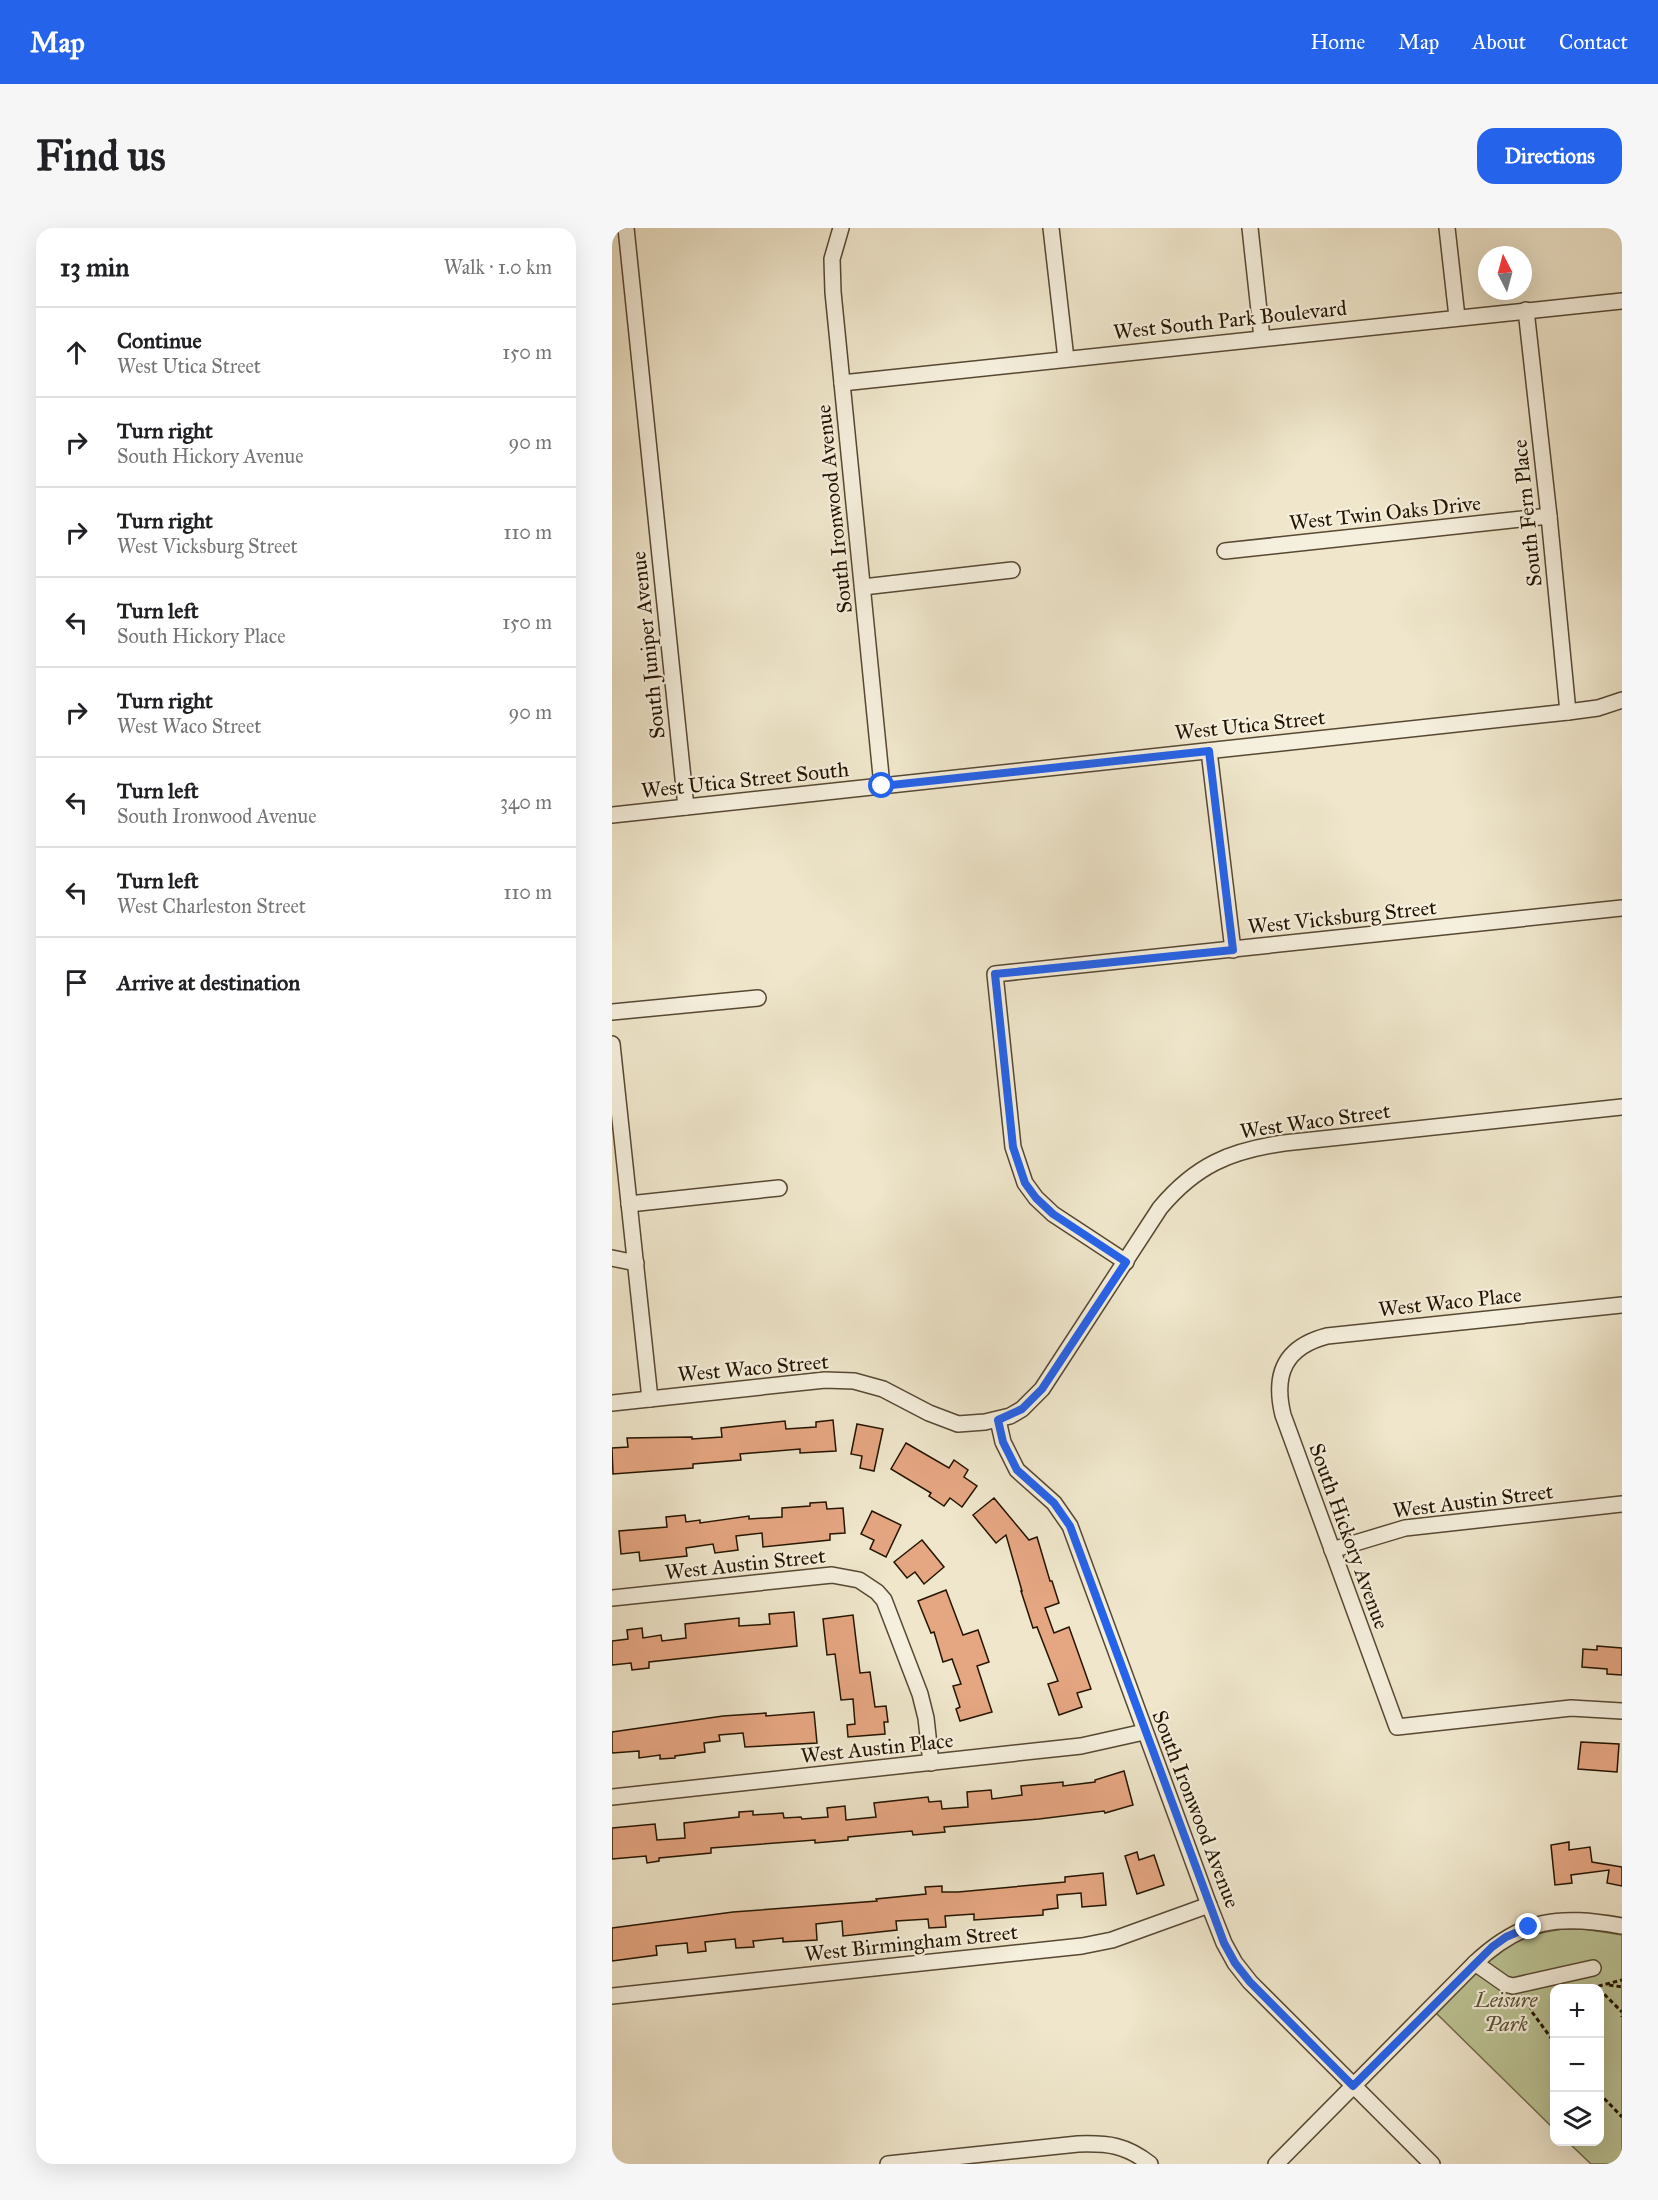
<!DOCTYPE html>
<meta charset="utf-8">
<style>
body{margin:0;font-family:"IM FELL Great Primer",serif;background:#f6f6f6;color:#202124}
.controls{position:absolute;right:18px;bottom:18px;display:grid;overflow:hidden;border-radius:12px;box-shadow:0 6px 24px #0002}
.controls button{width:54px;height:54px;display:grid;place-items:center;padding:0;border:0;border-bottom:2px solid #e0e0e0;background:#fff;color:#202124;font:30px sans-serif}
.compass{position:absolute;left:866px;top:18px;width:54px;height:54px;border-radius:50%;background:#fff;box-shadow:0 6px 24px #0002;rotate:354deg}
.stop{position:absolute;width:18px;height:18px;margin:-14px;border:4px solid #2563eb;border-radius:50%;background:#fff}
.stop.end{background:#2563eb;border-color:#fff;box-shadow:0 2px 6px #0008}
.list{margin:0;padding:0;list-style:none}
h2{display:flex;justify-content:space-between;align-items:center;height:78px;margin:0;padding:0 24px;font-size:26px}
h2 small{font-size:20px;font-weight:400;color:#757577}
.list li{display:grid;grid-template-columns:39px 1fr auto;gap:18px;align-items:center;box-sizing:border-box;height:90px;padding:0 24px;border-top:2px solid #e0e0e0}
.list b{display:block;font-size:22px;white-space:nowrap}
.list p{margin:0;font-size:20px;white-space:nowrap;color:#757577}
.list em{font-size:20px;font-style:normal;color:#757577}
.icon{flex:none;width:33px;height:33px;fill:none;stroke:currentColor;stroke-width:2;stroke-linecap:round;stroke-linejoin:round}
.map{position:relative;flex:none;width:1010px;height:1936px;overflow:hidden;border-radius:18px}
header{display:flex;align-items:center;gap:36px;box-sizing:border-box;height:84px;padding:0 30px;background:#2563eb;color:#fff}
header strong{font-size:28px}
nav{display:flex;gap:33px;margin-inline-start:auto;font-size:21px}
.intro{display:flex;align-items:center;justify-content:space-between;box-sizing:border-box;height:144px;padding:0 36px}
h1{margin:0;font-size:42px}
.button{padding:15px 27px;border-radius:18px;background:#2563eb;color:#fff;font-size:21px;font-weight:700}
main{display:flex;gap:36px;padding:0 36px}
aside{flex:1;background:#fff;border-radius:18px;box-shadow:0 6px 24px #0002}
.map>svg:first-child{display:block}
.park{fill:#bcc495;stroke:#706c4a;stroke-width:1.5}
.building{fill:#e5a682;stroke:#241400;stroke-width:1.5}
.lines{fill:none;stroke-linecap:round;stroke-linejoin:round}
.minor-casing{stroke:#574833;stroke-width:18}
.path{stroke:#241400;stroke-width:3;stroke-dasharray:4.5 3;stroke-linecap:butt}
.minor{stroke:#f5efdd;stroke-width:15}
.route{stroke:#2563eb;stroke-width:8}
.labels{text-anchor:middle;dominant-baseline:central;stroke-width:4.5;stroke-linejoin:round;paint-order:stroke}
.street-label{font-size:21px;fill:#241400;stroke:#f5efdd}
.park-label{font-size:21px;font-style:italic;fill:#595234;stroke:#f5efdd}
</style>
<header>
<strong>Map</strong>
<nav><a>Home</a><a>Map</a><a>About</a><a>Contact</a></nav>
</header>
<div class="intro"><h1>Find us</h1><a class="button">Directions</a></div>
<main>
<aside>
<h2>13 min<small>Walk · 1.0 km</small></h2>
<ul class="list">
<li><svg class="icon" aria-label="ahead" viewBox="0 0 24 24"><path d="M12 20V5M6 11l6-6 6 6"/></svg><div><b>Continue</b><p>West Utica Street</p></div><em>150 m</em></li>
<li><svg class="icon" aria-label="right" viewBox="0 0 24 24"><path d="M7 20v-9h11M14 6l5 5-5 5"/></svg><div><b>Turn right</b><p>South Hickory Avenue</p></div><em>90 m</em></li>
<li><svg class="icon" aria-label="right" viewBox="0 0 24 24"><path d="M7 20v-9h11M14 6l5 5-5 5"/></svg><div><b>Turn right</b><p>West Vicksburg Street</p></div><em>110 m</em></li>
<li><svg class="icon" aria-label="left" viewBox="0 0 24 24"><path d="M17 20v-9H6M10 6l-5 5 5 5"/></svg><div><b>Turn left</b><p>South Hickory Place</p></div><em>150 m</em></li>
<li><svg class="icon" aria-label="right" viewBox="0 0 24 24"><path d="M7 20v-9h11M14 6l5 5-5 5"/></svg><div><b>Turn right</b><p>West Waco Street</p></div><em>90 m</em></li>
<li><svg class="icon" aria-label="left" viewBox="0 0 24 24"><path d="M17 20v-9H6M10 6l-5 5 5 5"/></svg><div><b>Turn left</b><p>South Ironwood Avenue</p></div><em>340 m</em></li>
<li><svg class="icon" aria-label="left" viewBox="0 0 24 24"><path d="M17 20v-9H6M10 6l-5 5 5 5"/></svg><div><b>Turn left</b><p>West Charleston Street</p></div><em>110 m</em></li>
<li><svg class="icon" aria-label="arrive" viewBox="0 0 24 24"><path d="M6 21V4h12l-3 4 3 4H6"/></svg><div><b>Arrive at destination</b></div></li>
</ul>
</aside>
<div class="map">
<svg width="1010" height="1936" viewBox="0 0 1010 1936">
<rect width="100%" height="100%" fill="#efe6cb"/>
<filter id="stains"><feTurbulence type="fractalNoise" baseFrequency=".00333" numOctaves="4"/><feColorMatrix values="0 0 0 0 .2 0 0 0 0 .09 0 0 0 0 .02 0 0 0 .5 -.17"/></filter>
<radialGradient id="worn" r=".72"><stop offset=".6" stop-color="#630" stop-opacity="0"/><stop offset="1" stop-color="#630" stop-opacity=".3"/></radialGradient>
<path class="park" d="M 950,1701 L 972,1701 L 1010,1707 L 1010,1936 L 979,1936 L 956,1914 L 987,1914 L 987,1760 L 942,1760 L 942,1901 L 824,1785 C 848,1761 871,1732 900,1715 C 915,1707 933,1704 950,1701 Z"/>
<g class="building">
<path d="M 221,1192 L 224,1223 L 188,1225 L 188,1221 L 128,1226 L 129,1232 L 81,1236 L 81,1240 L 1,1246 L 0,1220 L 16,1219 L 15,1210 L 80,1209 L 80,1211 L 110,1209 L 109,1200 L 173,1193 L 174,1201 L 204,1199 L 204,1194 Z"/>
<path d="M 245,1196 L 271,1201 L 262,1243 L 248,1240 L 250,1228 L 239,1226 Z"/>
<path d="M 294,1215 L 337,1240 L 342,1232 L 356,1242 L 352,1249 L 365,1258 L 350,1279 L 338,1270 L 332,1278 L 317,1268 L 319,1265 L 279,1241 Z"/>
<path d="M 382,1270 L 417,1312 L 425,1309 L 438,1353 L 440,1353 L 447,1375 L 433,1380 L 442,1405 L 457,1399 L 479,1461 L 465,1465 L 470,1479 L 447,1487 L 436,1456 L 446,1453 L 425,1399 L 421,1400 L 409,1363 L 410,1363 L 394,1307 L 384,1315 L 361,1287 Z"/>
<path d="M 214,1274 L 215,1281 L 231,1280 L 233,1305 L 218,1306 L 218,1312 L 151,1319 L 150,1305 L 124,1308 L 126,1322 L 103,1325 L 101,1316 L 74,1320 L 75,1328 L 28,1333 L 27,1324 L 9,1326 L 7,1303 L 55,1299 L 54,1289 L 73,1287 L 74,1294 L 88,1292 L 88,1295 L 137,1288 L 137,1291 L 170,1289 L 170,1280 L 198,1278 L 198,1275 Z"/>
<path d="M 260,1283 L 289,1297 L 274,1329 L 258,1321 L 262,1312 L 249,1306 Z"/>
<path d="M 310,1312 L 332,1339 L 312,1356 L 303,1344 L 295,1350 L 282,1334 Z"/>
<path d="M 334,1362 L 351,1407 L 366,1402 L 377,1434 L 365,1438 L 380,1484 L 348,1493 L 344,1481 L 348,1479 L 341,1458 L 349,1456 L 340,1431 L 331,1434 L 322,1404 L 319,1405 L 306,1373 Z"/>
<path d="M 182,1384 L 185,1418 L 37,1434 L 37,1440 L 20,1442 L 19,1435 L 0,1437 L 0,1413 L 16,1411 L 15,1402 L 30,1400 L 31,1410 L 49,1407 L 50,1413 L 74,1410 L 73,1396 L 127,1390 L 127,1398 L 158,1396 L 157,1386 Z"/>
<path d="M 241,1387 L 248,1445 L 258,1444 L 263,1479 L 274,1478 L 276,1494 L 272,1494 L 273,1506 L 236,1509 L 235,1497 L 243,1496 L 241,1471 L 229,1472 L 223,1426 L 215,1427 L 211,1391 Z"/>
<path d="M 985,1418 L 1010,1420 L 1010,1447 L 995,1446 L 995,1441 L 970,1439 L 971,1421 L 985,1422 Z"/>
<path d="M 202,1484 L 205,1515 L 133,1519 L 131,1505 L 107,1507 L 108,1513 L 92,1515 L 93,1524 L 63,1528 L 63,1530 L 48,1531 L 48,1527 L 27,1530 L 27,1523 L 0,1525 L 0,1504 L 111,1488 L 154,1485 L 154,1488 Z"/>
<path d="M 969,1514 L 1007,1516 L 1005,1544 L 966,1541 Z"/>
<path d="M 512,1543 L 521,1577 L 493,1585 L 492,1583 L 427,1591 L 332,1599 L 333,1604 L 301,1607 L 300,1603 L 236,1609 L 236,1612 L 203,1615 L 203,1612 L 99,1620 L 99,1625 L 47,1630 L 47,1633 L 35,1635 L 34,1628 L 0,1631 L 0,1600 L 43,1596 L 45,1612 L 73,1610 L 72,1595 L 127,1589 L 127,1584 L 141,1583 L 141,1587 L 171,1585 L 172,1590 L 189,1589 L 190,1591 L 216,1589 L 215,1580 L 233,1578 L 234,1592 L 264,1589 L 262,1575 L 316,1569 L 317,1574 L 329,1573 L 330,1581 L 356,1579 L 355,1564 L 379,1562 L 380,1571 L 410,1567 L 409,1558 L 451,1554 L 451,1558 L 483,1554 L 483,1552 Z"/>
<path d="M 957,1614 L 957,1622 L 978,1619 L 980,1634 L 1010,1639 L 1010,1658 L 995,1655 L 997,1642 L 959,1647 L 960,1655 L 943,1657 L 939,1617 Z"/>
<path d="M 525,1624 L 527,1632 L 542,1627 L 552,1657 L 525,1666 L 513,1628 Z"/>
<path d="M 491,1645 L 494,1677 L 470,1679 L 469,1665 L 445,1667 L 446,1680 L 431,1682 L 431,1687 L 362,1692 L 362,1686 L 333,1688 L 334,1699 L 317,1700 L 316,1691 L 284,1693 L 285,1702 L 231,1708 L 230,1693 L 204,1696 L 205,1712 L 171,1714 L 171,1710 L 141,1713 L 142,1719 L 124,1720 L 123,1711 L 93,1714 L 94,1723 L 76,1725 L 75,1715 L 44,1718 L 45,1727 L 0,1733 L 0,1700 L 121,1684 L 265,1673 L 264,1671 L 314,1666 L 313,1659 L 330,1658 L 330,1664 L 346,1664 L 453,1654 L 453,1649 Z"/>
</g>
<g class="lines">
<defs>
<g id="minor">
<path d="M 14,0 L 74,579"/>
<path d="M 229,0 L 220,31 L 221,64 L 270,558"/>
<path d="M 439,0 L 454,131"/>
<path d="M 638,0 L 650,110"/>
<path d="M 835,0 L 845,89"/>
<path d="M 914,82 L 937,288 L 956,484"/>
<path d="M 230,155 L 1010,73"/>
<path d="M 613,323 L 937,288"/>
<path d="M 251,359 L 400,342"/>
<path d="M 597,523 L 621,722"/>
<path d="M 0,587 L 956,484 L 986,480 L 1010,472"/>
<path d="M 0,784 L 146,770"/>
<path d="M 0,816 L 38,1171"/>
<path d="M 17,976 L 167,960"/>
<path d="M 0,1030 L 24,1035"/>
<path d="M 514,1034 L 441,986 L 424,970 L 413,955 L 401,919 L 383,746 L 1010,680"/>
<path d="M 1010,1077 L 715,1108 C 673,1119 661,1146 671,1187 L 785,1499 L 959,1480 L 1010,1483"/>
<path d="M 0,1175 L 213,1152 L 242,1153 L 271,1161 L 317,1185 L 346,1196 L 373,1194 L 398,1188 L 410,1181 L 430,1161 L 548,980 C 584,937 618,923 672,915 L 1010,879"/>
<path d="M 386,1192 L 391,1214 L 405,1242 L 442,1275 L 458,1298 L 597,1677 L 612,1715 L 623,1735 L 638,1754 L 820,1936"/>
<path d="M 720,1322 L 793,1300 L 1010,1276"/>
<path d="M 0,1370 L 220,1347 L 247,1352 L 265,1364 L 272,1372 L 308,1466 L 314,1490 L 319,1535"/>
<path d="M 0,1569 L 469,1518 L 532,1504"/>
<path d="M 863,1735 L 893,1756 L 901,1758 L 981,1740"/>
<path d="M 0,1768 L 470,1718 L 500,1712 L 597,1677"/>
<path d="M 276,1936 L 466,1916 C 496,1915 514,1917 538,1936"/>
<path d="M 664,1936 L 863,1735 C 911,1690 947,1687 1010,1698"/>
</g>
</defs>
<use href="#minor" class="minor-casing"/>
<g class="path">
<path d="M 997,1757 L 1010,1759"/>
<path d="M 979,1760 L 1010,1752"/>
<path d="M 987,1761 L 1010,1784"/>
<path d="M 915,1770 L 920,1784 L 942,1814"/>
<path d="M 1010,1788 L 1010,1789"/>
<path d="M 987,1865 L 1010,1889"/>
</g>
<use href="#minor" class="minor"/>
</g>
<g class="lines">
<path class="route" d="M 270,558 L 597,523 L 621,722 L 383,746 L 401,919 L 413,955 L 424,970 L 441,986 L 514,1034 L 430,1161 L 410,1181 L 386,1192 L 391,1214 L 405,1242 L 442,1275 L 458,1298 L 612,1715 L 623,1735 L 638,1754 L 741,1858 L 880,1719 L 894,1709 L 917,1699"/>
</g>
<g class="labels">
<g class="street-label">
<text transform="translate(618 92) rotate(-6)">West South Park Boulevard</text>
<text transform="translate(222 281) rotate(-96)">South Ironwood Avenue</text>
<text transform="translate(773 285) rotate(-6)">West Twin Oaks Drive</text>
<text transform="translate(915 285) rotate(-96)">South Fern Place</text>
<text transform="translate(36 417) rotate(-96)">South Juniper Avenue</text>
<text transform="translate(638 497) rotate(-6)">West Utica Street</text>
<text transform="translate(133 552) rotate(-6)">West Utica Street South</text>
<text transform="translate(730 689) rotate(-6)">West Vicksburg Street</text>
<text transform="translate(703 893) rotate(-8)">West Waco Street</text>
<text transform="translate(838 1074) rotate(-6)">West Waco Place</text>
<text transform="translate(141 1140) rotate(-5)">West Waco Street</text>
<text transform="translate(861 1273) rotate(-7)">West Austin Street</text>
<text transform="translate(737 1308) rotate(70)">South Hickory Avenue</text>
<text transform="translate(133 1336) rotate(-6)">West Austin Street</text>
<text transform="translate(265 1520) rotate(-6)">West Austin Place</text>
<text transform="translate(584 1581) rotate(69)">South Ironwood Avenue</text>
<text transform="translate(299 1715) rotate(-6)">West Birmingham Street</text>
</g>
<g class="park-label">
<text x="894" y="1772">Leisure<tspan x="894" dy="24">Park</tspan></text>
</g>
</g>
<rect width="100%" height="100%" filter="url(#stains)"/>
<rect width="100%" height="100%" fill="url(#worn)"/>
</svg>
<div class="controls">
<button>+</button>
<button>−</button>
<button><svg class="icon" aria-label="layers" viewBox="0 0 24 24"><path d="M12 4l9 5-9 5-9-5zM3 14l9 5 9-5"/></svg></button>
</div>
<svg class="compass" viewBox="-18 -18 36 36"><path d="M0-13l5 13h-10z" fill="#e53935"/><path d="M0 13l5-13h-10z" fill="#757577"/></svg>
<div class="stop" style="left:270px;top:558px"></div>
<div class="stop end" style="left:917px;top:1699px"></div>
</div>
</main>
